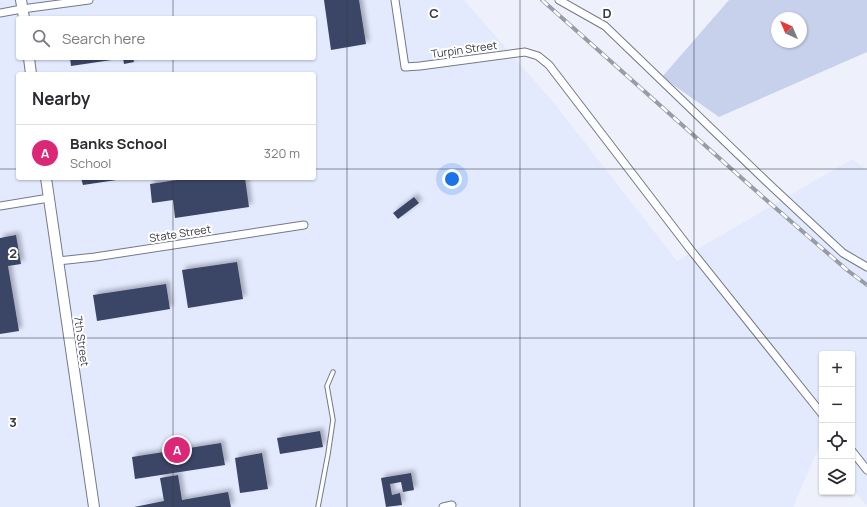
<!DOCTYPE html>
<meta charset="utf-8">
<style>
body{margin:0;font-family:Manrope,sans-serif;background:#f2f2f3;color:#2b2b33}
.controls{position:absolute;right:12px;bottom:12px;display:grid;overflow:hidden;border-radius:4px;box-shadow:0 1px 3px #0004}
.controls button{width:36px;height:36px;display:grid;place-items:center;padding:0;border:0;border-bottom:1px solid #e1e1e2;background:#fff;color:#2b2b33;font:20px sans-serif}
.compass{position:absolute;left:771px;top:12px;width:36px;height:36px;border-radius:50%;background:#fff;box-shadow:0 1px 3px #0004;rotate:316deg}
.you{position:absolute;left:452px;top:179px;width:14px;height:14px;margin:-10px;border:3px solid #fff;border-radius:50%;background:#1a73e8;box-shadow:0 0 0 6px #1a73e833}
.badge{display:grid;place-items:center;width:26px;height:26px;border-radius:50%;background:#db2777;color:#fff;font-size:13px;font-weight:700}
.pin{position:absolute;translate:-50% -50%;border:2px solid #fff;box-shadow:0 1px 4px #0006}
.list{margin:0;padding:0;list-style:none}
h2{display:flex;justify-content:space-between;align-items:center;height:52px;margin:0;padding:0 16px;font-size:17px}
h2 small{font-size:13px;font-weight:400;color:#7c7c81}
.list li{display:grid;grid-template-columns:26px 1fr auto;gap:12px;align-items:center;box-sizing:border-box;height:56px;padding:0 16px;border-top:1px solid #e1e1e2}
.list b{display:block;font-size:15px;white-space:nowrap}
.list p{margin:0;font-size:13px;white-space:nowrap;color:#7c7c81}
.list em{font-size:13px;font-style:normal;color:#7c7c81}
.icon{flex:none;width:22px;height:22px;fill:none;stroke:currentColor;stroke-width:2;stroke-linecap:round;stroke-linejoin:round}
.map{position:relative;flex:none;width:867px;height:507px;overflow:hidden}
.search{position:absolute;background:#fff;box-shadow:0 1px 3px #0004;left:16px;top:16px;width:300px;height:44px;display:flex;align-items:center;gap:10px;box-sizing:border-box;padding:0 14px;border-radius:4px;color:#7c7c81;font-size:15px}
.panel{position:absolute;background:#fff;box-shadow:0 1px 3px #0004;left:16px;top:72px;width:300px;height:108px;border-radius:4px}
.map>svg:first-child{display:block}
.built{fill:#e3eafe;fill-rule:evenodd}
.green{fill:#c8d1eb;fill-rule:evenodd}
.building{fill:#3b4565;filter:url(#shadow)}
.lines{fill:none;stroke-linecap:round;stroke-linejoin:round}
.lane-casing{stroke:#747989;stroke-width:5.5}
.street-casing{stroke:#747989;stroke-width:9}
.secondary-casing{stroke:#747989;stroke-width:12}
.lane{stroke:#fff;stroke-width:3.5}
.street{stroke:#fff;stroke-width:7}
.secondary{stroke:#fff;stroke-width:10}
.rail-casing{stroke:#999ca6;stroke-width:4}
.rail{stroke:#fff;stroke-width:2.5;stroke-dasharray:8;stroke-linecap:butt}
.grid{fill:none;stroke:#373a41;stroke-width:1;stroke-opacity:0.55}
.labels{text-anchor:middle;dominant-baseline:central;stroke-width:4;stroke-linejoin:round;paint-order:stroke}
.street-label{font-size:11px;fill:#373a41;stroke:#fff}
.grid-label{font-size:13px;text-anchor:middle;font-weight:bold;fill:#373a41;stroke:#fff;stroke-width:4;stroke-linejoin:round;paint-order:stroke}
</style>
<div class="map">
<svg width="867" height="507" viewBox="0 0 867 507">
<defs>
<filter id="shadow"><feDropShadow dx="3.5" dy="-3.5" stdDeviation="2" flood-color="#0004"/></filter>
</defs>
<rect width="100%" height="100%" fill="#eef1fc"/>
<path class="built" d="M 0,0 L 464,0 L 554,103 L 677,261 L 852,159 L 867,170 L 867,506 L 852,488 L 852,354 L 822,354 L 822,451 L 819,447 L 793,507 L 0,507 ZM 18,18 L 314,18 L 314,58 L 18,58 ZM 18,74 L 314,74 L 314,178 L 18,178 Z"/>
<path class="green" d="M 729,0 L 867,0 L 867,52 L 719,117 L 662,77 ZM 777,18 L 801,18 L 801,42 L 777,42 Z"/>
<g class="building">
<path d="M 324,0 L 359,0 L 366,44 L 331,50 Z"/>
<path d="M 70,58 L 118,58 L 118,59 L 71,66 Z"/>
<path d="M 123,58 L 133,58 L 134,62 L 124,64 Z"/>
<path d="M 81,178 L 123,178 L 123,179 L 83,185 Z"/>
<path d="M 190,178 L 245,178 L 249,207 L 175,218 L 173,200 L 152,203 L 150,184 Z"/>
<path d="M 414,197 L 419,203 L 398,219 L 393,213 Z"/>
<path d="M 16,235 L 21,264 L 8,266 L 19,331 L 0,334 L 0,238 Z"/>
<path d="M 237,262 L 243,299 L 188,308 L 182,270 Z"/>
<path d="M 166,284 L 170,309 L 97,321 L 93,295 Z"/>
<path d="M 320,431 L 323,447 L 280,454 L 277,438 Z"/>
<path d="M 221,443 L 225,465 L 135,479 L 132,457 Z"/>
<path d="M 262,453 L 268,489 L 240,493 L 235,458 Z"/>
<path d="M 411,473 L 414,490 L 403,492 L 401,482 L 390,484 L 392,495 L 400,493 L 402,505 L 386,507 L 381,478 Z"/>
<path d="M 178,475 L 182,500 L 228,492 L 231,507 L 134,507 L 164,501 L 160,478 Z"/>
</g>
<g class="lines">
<defs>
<path id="lane" d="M 318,507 L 328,454 L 333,420 L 327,386 L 333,372"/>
<g id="street">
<path d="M 395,0 L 405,67 L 420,66 L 525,52 L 538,56 L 549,65 L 690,249 L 822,414"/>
<path d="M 559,0 L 605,26 L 768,183 L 843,253 L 867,267"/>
<path d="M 0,13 L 22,9 L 89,0"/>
<path d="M 0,206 L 49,198"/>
<path d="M 58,261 L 95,257 L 304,225"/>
<path d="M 852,451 L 867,470"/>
<path d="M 443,507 L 452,505"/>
</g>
<g id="secondary">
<path d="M 21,0 L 24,18"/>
<path d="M 29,58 L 31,74"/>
<path d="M 46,178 L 94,507"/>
</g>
</defs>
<use href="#lane" class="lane-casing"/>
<use href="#street" class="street-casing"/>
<use href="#secondary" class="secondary-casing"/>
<use href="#lane" class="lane"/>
<use href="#street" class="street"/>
<use href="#secondary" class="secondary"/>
<defs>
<path id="rail" d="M 542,0 L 764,198 L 847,270 L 867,285"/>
</defs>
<use href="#rail" class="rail-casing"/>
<use href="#rail" class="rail"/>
</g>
<path class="grid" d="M 173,0 L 173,18M 347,0 L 347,507M 520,0 L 520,507M 694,0 L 694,507M 173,58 L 173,74M 0,169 L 18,169M 314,169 L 867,169M 173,178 L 173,507M 0,338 L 867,338"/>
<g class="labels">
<g class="street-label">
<text transform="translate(464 49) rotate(-8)">Turpin Street</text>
<text transform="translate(180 233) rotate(-9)">State Street</text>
<text transform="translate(82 341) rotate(82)">7th Street</text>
</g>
</g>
<g class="grid-label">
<text x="434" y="18">C</text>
<text x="607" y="18">D</text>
<text x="13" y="258">2</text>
<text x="13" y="427">3</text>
</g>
</svg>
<div class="controls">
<button>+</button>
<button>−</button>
<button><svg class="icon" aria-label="locate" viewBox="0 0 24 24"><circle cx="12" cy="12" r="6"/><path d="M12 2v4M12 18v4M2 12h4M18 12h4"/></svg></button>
<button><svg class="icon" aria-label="layers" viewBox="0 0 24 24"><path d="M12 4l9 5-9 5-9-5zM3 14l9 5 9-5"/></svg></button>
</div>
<svg class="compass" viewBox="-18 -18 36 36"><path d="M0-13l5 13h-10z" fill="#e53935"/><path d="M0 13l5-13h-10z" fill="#7c7c81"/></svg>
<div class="you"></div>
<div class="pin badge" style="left:177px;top:450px">A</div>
<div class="search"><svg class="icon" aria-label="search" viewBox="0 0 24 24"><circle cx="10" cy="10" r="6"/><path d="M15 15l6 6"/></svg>Search here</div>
<section class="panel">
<h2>Nearby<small></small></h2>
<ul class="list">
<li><span class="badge">A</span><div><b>Banks School</b><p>School</p></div><em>320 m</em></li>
</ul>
</section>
</div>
